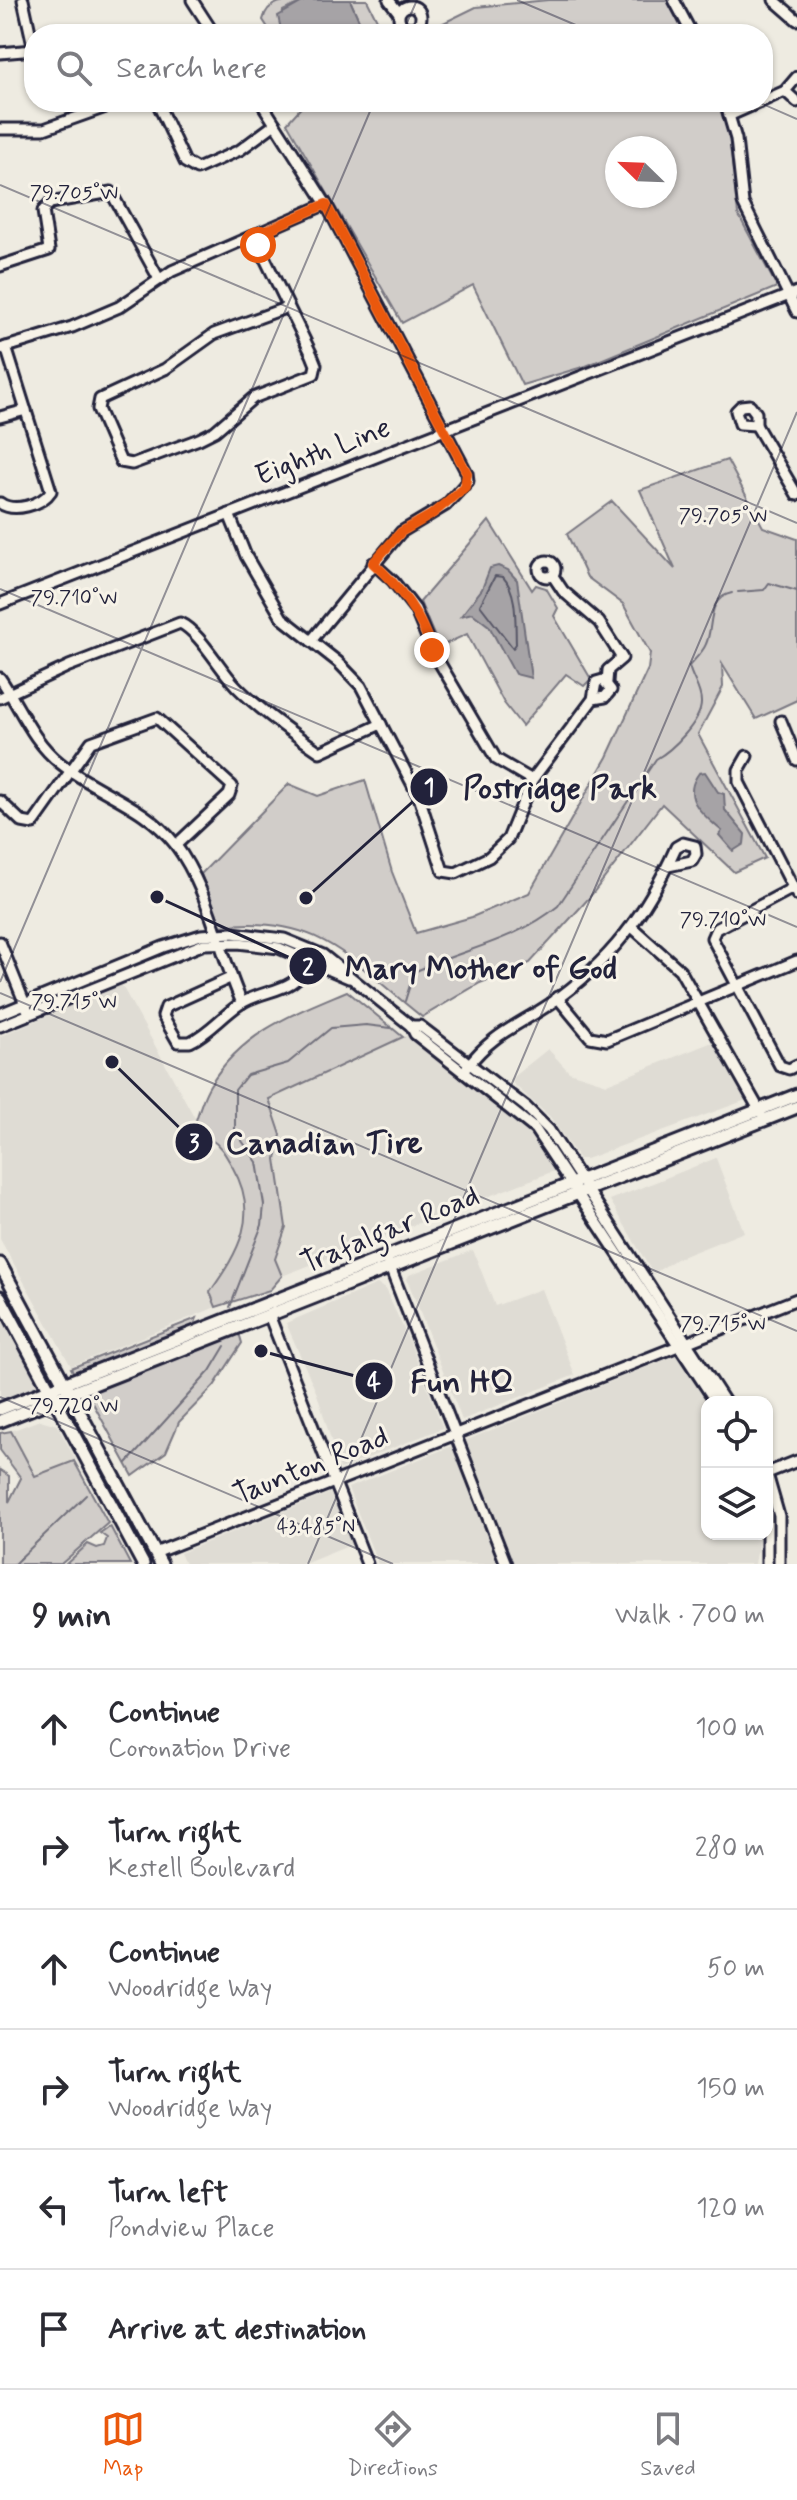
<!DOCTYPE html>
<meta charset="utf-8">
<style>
body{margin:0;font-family:Mynerve,sans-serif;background:#f7f7f7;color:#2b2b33}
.controls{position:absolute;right:24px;bottom:24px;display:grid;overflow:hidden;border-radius:16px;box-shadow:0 2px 6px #0004}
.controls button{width:72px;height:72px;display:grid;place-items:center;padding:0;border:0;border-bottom:2px solid #e1e1e2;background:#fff;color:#2b2b33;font:40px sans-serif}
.compass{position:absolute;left:605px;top:136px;width:72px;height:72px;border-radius:50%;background:#fff;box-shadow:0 2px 6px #0004;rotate:293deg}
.stop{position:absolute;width:24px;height:24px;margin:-18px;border:6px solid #ea580c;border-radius:50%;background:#fff}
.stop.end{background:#ea580c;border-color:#fff;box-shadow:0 2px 8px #0008}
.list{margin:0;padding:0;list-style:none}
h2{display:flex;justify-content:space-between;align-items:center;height:104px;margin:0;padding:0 32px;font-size:34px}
h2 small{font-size:26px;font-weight:400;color:#7c7c81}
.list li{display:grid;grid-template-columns:52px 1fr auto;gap:24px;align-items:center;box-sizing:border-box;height:120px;padding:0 32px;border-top:2px solid #e1e1e2}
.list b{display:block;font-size:30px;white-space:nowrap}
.list p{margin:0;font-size:26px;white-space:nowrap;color:#7c7c81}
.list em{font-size:26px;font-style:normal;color:#7c7c81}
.icon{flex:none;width:44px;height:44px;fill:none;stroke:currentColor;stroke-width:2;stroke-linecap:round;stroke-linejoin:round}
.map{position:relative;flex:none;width:797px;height:1564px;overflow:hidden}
.search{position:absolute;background:#fff;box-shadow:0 2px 6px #0004;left:24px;right:24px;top:24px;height:88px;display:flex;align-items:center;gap:20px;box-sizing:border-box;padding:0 28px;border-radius:32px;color:#7c7c81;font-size:30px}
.sheet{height:824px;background:#fff}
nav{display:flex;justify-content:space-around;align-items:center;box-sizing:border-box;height:112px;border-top:2px solid #e1e1e2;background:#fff;font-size:22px;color:#7c7c81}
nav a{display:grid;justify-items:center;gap:4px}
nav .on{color:#ea580c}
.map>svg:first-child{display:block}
.built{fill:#dfdcd4}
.green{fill:#d1cdc9;stroke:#7a7882;stroke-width:2;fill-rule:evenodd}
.water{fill:#a6a3a6;stroke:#716f7b;stroke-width:2}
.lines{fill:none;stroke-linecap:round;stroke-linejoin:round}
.shore{stroke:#575666;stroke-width:2}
.stream{stroke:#716f7b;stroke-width:2}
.minor-casing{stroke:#22223b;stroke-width:15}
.major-casing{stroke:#22223b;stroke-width:17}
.minor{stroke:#f7f3e8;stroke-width:9}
.major{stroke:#f7f3e8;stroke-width:11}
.route{stroke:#ea580c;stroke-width:10}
.ticks{fill:none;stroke:#22223b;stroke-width:2;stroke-opacity:0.45}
.labels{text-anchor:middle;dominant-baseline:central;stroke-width:6;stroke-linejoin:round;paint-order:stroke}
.street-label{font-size:30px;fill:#22223b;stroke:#f7f3e8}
.ticks-label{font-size:20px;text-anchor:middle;fill:#22223b;stroke:#f7f3e8;stroke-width:6;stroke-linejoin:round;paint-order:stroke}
.leader{fill:none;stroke:#22223b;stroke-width:3}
.callout-dot{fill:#22223b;stroke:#f7f3e8;stroke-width:3}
.mark-label{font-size:24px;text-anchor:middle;font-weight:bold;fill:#fff}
.callout-label{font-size:32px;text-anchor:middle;font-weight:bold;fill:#22223b;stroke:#f7f3e8;stroke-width:6;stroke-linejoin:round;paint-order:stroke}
</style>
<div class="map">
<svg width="797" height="1564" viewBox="0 0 797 1564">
<rect width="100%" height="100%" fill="#eeebe1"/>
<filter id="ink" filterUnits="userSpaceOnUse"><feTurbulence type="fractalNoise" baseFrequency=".0125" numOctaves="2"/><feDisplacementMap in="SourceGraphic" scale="16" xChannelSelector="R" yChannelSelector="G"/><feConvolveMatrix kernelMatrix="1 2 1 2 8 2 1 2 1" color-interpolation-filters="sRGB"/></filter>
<g filter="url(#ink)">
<g class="built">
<path d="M 121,984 L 196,1120 L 190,1135 L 194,1151 L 204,1152 L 220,1145 L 242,1184 L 248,1219 L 227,1269 L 210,1292 L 216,1307 L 71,1366 L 0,1239 L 0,1036 Z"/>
<path d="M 408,1035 L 496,1107 L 527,1126 L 554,1171 L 282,1276 L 275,1259 L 286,1227 L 276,1159 L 281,1135 L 269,1099 Z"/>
<path d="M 715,1041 L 746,1100 L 586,1159 L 579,1159 L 550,1117 L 509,1080 L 548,1049 L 569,1072 L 607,1084 Z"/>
<path d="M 716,1158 L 744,1232 L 676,1259 L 653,1274 L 610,1200 Z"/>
<path d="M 473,1250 L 495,1306 L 541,1289 L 575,1375 L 462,1420 L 407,1279 L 409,1275 Z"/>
<path d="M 377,1284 L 385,1289 L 409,1340 L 443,1428 L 340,1469 L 317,1394 L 286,1323 Z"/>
<path d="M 7,1321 L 38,1381 L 35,1389 L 0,1403 L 0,1324 Z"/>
<path d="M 677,1355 L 707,1402 L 707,1534 L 760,1534 L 755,1564 L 378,1564 L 348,1488 Z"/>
<path d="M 40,1420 L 57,1425 L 76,1460 L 35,1477 L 11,1431 Z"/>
<path d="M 330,1493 L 353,1544 L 304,1564 L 185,1564 L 180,1553 Z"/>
</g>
<g class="green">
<path d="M 306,0 L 283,11 L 282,34 L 272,34 L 263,20 C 267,0 286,0 306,0 Z"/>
<path d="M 350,0 L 367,0 L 384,34 L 365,34 Z"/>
<path d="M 548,0 L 668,0 L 687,34 L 421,34 L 476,7 Z"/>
<path d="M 306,102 L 720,102 L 727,117 L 738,214 L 777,287 L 586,366 L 522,385 L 473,285 L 402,323 L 287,123 ZM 617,148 L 665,148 L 665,196 L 617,196 Z"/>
<path d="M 727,460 L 763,527 L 797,539 L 797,700 L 756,719 L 722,664 L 723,687 L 698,734 L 765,858 L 734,872 L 662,804 L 589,898 L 530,963 L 480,983 L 422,1017 C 350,961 321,913 220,926 L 201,874 L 289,784 L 318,796 L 365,780 L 392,872 L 416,933 L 472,917 L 529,893 L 607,757 L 648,669 L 650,653 L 623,604 L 587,577 L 567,534 L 612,501 L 675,569 L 640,490 Z"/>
<path d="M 489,521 L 532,590 L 536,585 L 546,588 L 558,608 L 554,616 L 591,679 L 584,686 L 566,674 L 522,726 L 504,703 L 467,634 L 439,647 L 420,602 Z"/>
<path d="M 347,991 L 403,1037 L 269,1099 L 281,1135 L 276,1159 L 286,1227 L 275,1259 L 282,1276 L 270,1290 L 216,1307 L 210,1292 C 239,1251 260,1215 233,1168 C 226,1156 222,1146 210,1139 L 189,1144 C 195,1125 200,1101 210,1085 C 242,1032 293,1014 347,991 Z"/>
<path d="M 197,1318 L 193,1328 L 75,1375 L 71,1368 Z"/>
<path d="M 239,1333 L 242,1343 L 214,1386 L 179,1422 L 166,1452 L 133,1476 L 89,1396 L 91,1391 Z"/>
<path d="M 11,1431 L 35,1476 L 74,1461 L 108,1523 L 61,1564 L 0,1564 L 0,1470 L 9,1476 L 9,1502 L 21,1478 L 0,1450 L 0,1433 Z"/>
<path d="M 110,1526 L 130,1564 L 66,1564 L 88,1544 L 97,1548 L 104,1546 L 107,1538 L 100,1533 Z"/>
</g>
<g class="water">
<path d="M 306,0 L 350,0 L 365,34 L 282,34 L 278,16 Z"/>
<path d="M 498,566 L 508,570 L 517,580 L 531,678 L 515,674 L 489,626 L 472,613 L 461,616 L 482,589 L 490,568 Z"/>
<path d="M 705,772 L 718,792 L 724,794 L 725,810 L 745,834 L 744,844 L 733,851 L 719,835 L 722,831 C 706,817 679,799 699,773 Z"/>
</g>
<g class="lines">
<path class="shore" d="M 495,576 L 503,577 C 518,593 515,623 516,644 L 513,648 L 480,605 Z"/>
<g class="stream">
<path d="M 738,592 L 764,590 L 769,583 L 797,591"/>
<path d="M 405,1001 L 414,972 C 463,949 516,941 558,906 L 656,759 C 672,750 702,721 701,702 C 701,689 692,679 689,666 C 694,660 703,652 706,644 C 714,627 706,598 732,593"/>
<path d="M 230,1307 L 262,1225 L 264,1205 L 257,1162 L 235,1131 L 235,1090 L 247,1075 L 288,1063 L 331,1028 L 366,1025 L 391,1028"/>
<path d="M 127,1463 L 210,1371 L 225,1346"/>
<path d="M 14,1564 L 86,1495"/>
</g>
<defs>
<g id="minor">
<path d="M 23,0 L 34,50"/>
<path d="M 192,0 L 214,34"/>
<path d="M 389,0 L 399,13"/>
<path d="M 674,0 L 692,34"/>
<path d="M 774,0 L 797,20"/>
<circle cx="410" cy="17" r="11"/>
<path d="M 84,34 L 109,34"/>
<path d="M 0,53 L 34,50"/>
<path d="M 785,91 L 797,102"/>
<path d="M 157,102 L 185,162 L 197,169 L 240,150 L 275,124"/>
<path d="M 261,102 L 326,204 L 467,473 L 468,481 L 446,505 L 401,532 L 311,641"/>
<path d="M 725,102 L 736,139 L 743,203 L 797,312"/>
<path d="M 731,115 L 785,91 L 797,77"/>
<path d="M 0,129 L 44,129 L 120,102"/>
<path d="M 254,236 L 312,355 L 316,365 L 314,374 L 253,398 L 215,431 L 199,439 L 132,464 L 121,462 L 98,409 L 100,399 L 165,369 L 214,334 L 288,307"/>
<path d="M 0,266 L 49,250 L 43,211 L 50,203 L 111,192 L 159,279"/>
<path d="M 0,349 L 72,327 L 119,307 L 172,271 L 326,204"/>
<path d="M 750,405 L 756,413 L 756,425 L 740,424 L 736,411 L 741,406 Z"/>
<path d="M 0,417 L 26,410"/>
<path d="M 756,425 L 797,495"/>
<path d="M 0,503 C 14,513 42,505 51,491 L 6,347"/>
<path d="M 229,514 L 246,556 L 282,618 L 338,662 L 361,686 L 419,797 L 443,871 L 456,873 L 489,857 L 508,839 L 532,780 L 593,699 L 596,682 L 603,680 L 611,690 L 605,697 L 593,699"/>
<circle cx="547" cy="569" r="8"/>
<path d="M 373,563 L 393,581 L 415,609 L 432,650 L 496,759 L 532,780"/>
<path d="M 553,576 L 563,591 L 599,622 L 622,658 L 608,670 L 607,682"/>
<path d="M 0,604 L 797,292"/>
<path d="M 0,678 C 20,707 32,741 60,763 C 97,793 145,805 175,844 C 209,889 219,952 242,1003"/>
<path d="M 0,698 L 69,666 L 180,623 C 200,632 220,670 237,687 C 261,711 292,733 320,752 L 381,724"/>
<path d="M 781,721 L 797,760"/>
<path d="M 747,756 L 739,770 L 739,782 L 797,895"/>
<path d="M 0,801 L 22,822 L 33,824 L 91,742 L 157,718 L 232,786 L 229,795 L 176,845"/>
<path d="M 793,888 L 716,929 L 712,938 L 780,1066 L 789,1069 L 797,1065"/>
<path d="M 633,928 L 680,970 L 761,1113"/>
<path d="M 0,942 L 27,1009"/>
<path d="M 230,978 L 166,1007 L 163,1016 L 178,1042 L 190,1042 C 209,1033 222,1016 240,1004 C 269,986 292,996 312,959"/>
<path d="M 557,997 L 590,1037 L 607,1040 L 797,961"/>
<path d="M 0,1014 L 163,947 L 201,935 L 232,933 L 284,939 L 323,955 L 411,1026 L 415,1034 L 535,1129 L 716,1402"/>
<path d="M 0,1026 L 204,944 L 238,943 L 279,948 L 349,978"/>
<path d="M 411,1026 L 420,1026 L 526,1107 L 549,1130 L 725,1402"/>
<path d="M 467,1067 C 492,1034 517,1026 550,1004 C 610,962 646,914 676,847 L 683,843 L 695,846 L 696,854 L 692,861 L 668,866"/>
<path d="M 388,1262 L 506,1564"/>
<path d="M 269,1315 L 367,1564"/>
<path d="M 767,1473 L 797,1461"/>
<path d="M 767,1474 L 779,1516 L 779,1564"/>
<path d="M 155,1553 L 797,1299"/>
<path d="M 767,1564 L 767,1511"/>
</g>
<g id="major">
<path d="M 0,1264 L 161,1564"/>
<path d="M 0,1297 L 143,1564"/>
<path d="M 0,1409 L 797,1095"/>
<path d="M 0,1421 L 797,1107"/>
</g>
</defs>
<use href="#minor" class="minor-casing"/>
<use href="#major" class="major-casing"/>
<use href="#minor" class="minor"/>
<use href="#major" class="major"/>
</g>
</g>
<g class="lines" filter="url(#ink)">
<path class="route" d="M 258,245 L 254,236 L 326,204 L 467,473 L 465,487 L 431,515 L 401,532 L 373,563 C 401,588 420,614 432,650"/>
</g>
<path class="ticks" d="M 517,0 L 597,34M 402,34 L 417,0M 758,102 L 797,119M 0,185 L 797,523M 0,589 L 797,927M 0,982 L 374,102M 0,993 L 797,1331M 0,1397 L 393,1564M 308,1564 L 797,412"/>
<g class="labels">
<g class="street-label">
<text transform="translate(323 452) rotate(-21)">Eighth Line</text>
<text transform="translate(390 1230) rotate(-22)">Trafalgar Road</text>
<text transform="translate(311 1466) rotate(-22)">Taunton Road</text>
</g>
</g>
<g class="ticks-label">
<text x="74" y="199">79.705°W</text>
<text x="723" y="522">79.705°W</text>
<text x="74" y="604">79.710°W</text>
<text x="723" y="926">79.710°W</text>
<text x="74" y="1008">79.715°W</text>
<text x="723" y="1330">79.715°W</text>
<text x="74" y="1412">79.720°W</text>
<text x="316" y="1533">43.485°N</text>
</g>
<path class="leader" d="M306 898L429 787M157 897L308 966M112 1062L194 1142M261 1351L374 1381"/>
<g class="callout-dot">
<circle cx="306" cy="898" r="8"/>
<circle cx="157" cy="897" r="8"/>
<circle cx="112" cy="1062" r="8"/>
<circle cx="261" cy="1351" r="8"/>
<circle cx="429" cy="787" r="20"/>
<circle cx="308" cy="966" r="20"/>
<circle cx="194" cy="1142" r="20"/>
<circle cx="374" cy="1381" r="20"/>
</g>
<g class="mark-label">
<text x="429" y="795">1</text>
<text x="308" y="975">2</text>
<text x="194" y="1151">3</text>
<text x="374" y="1390">4</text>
</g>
<g class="callout-label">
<text x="560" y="798">Postridge Park</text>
<text x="481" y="978">Mary Mother of God</text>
<text x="324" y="1153">Canadian Tire</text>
<text x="462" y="1392">Fun HQ</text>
</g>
</svg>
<div class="controls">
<button><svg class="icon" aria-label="locate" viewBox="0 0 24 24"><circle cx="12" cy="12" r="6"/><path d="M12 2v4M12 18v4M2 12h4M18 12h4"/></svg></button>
<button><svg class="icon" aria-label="layers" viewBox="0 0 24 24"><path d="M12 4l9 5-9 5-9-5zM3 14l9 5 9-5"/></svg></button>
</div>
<svg class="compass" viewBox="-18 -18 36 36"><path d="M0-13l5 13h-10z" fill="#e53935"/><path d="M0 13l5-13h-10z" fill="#7c7c81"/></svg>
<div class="stop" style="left:258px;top:245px"></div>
<div class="stop end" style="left:432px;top:650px"></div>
<div class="search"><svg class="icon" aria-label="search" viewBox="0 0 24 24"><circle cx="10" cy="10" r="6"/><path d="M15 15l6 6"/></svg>Search here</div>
</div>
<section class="sheet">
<h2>9 min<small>Walk · 700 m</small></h2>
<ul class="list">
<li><svg class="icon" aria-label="ahead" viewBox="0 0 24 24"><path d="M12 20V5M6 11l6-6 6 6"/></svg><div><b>Continue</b><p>Coronation Drive</p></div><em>100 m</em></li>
<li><svg class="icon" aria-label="right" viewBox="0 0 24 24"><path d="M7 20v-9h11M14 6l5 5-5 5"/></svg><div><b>Turn right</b><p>Kestell Boulevard</p></div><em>280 m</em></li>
<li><svg class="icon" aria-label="ahead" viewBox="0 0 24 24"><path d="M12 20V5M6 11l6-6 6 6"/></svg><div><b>Continue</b><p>Woodridge Way</p></div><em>50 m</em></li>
<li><svg class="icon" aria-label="right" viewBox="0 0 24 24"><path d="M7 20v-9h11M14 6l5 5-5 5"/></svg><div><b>Turn right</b><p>Woodridge Way</p></div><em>150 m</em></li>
<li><svg class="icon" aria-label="left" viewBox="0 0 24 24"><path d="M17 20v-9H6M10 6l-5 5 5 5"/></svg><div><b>Turn left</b><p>Pondview Place</p></div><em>120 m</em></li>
<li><svg class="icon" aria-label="arrive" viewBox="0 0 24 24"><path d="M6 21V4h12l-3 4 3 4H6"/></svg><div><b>Arrive at destination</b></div></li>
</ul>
</section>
<nav>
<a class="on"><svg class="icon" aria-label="map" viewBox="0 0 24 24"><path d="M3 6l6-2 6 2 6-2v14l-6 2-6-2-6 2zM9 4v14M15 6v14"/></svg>Map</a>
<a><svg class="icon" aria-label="directions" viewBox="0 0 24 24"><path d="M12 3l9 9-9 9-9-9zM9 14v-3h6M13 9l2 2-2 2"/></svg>Directions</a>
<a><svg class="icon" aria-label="saved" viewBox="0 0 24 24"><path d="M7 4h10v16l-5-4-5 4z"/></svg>Saved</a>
</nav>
